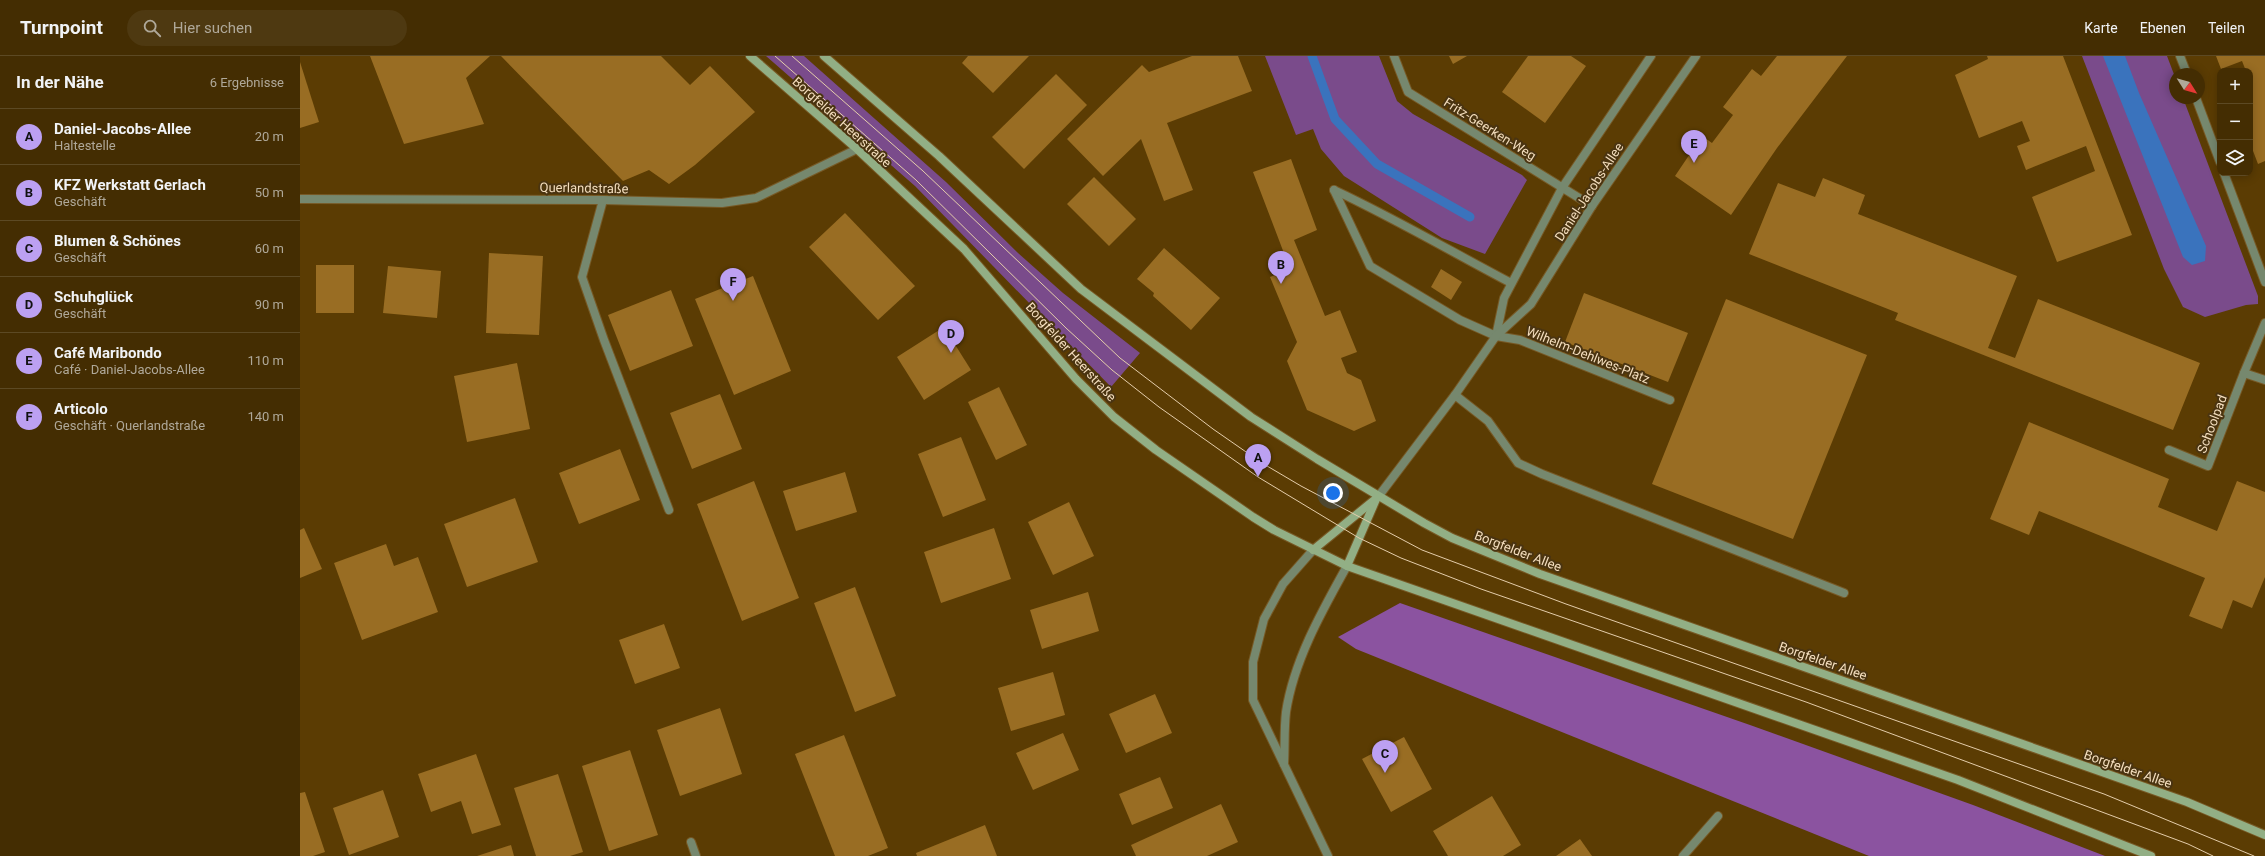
<!DOCTYPE html>
<html lang="de">
<meta charset="utf-8">
<style>
body{margin:0;font-family:Roboto,sans-serif;background:#4e3911;color:#f1f3f6}
.controls{position:absolute;right:12px;top:12px;display:grid;overflow:hidden;border-radius:8px;box-shadow:0 2px 10px #0003}
.controls button{width:36px;height:36px;display:grid;place-items:center;padding:0;border:0;border-bottom:1px solid #5c4924;background:#442d02;color:#f1f3f6;font:20px sans-serif}
.compass{position:absolute;left:1869px;top:12px;width:36px;height:36px;border-radius:50%;background:#442d02;box-shadow:0 2px 10px #0003;rotate:127deg}
.you{position:absolute;left:1033px;top:437px;width:14px;height:14px;margin:-10px;border:3px solid #fff;border-radius:50%;background:#1a73e8;box-shadow:0 0 0 6px #1a73e833}
.badge{display:grid;place-items:center;width:26px;height:26px;border-radius:50%;background:#bca0f2;color:#111;font-size:13px;font-weight:700}
.pin{position:absolute;translate:-50% -33px;filter:drop-shadow(0 1px 2px #0008)}
.pin::after{content:'';position:absolute;top:21px;width:14px;height:12px;background:inherit;clip-path:polygon(0 0,100% 0,50% 100%)}
.list{margin:0;padding:0;list-style:none}
h2{display:flex;justify-content:space-between;align-items:center;height:52px;margin:0;padding:0 16px;font-size:17px}
h2 small{font-size:13px;font-weight:400;color:#afa899}
.list li{display:grid;grid-template-columns:26px 1fr auto;gap:12px;align-items:center;box-sizing:border-box;height:56px;padding:0 16px;border-top:1px solid #5c4924}
.list b{display:block;font-size:15px;white-space:nowrap}
.list p{margin:0;font-size:13px;white-space:nowrap;color:#afa899}
.list em{font-size:13px;font-style:normal;color:#afa899}
.icon{flex:none;width:22px;height:22px;fill:none;stroke:currentColor;stroke-width:2;stroke-linecap:round;stroke-linejoin:round}
.map{position:relative;flex:none;width:1965px;height:800px;overflow:hidden}
header{display:flex;align-items:center;gap:24px;box-sizing:border-box;height:56px;padding:0 20px;background:#442d02;border-bottom:1px solid #5c4924}
header strong{font-size:19px}
nav{display:flex;gap:22px;margin-inline-start:auto;font-size:14px}
.search{width:280px;height:36px;background:#4e3911;display:flex;align-items:center;gap:10px;box-sizing:border-box;padding:0 14px;border-radius:22px;color:#afa899;font-size:15px}
main{display:flex}
aside{flex:1;background:#442d02}
.map>svg:first-child{display:block}
.green{fill:#7a4b8b}
.forest{fill:#8b53a0}
.water{fill:#3a73bd}
.lines{fill:none;stroke-linecap:round;stroke-linejoin:round}
.stream{stroke:#3a73bd;stroke-width:9}
.building{fill:#996d23}
.lane-casing{stroke:#775925;stroke-width:10}
.street-casing{stroke:#775925;stroke-width:10}
.secondary-casing{stroke:#775925;stroke-width:10}
.lane{stroke:#76886e;stroke-width:8}
.street{stroke:#76886e;stroke-width:8}
.secondary{stroke:#92af85;stroke-width:8}
.tram{stroke:#e4cdab;stroke-width:1}
.labels{text-anchor:middle;dominant-baseline:central;stroke-width:4;stroke-linejoin:round;paint-order:stroke}
.street-label{font-size:13px;fill:#f4debe;stroke:#4a3411}
</style>
<header>
<strong>Turnpoint</strong>
<div class="search"><svg class="icon" aria-label="search" viewBox="0 0 24 24"><circle cx="10" cy="10" r="6"/><path d="M15 15l6 6"/></svg>Hier suchen</div>
<nav><a>Karte</a><a>Ebenen</a><a>Teilen</a></nav>
</header>
<main>
<aside>
<h2>In der Nähe<small>6 Ergebnisse</small></h2>
<ul class="list">
<li><span class="badge">A</span><div><b>Daniel-Jacobs-Allee</b><p>Haltestelle</p></div><em>20 m</em></li>
<li><span class="badge">B</span><div><b>KFZ Werkstatt Gerlach</b><p>Geschäft</p></div><em>50 m</em></li>
<li><span class="badge">C</span><div><b>Blumen &amp; Schönes</b><p>Geschäft</p></div><em>60 m</em></li>
<li><span class="badge">D</span><div><b>Schuhglück</b><p>Geschäft</p></div><em>90 m</em></li>
<li><span class="badge">E</span><div><b>Café Maribondo</b><p>Café · Daniel-Jacobs-Allee</p></div><em>110 m</em></li>
<li><span class="badge">F</span><div><b>Articolo</b><p>Geschäft · Querlandstraße</p></div><em>140 m</em></li>
</ul>
</aside>
<div class="map">
<svg width="1965" height="800" viewBox="0 0 1965 800">
<rect width="100%" height="100%" fill="#5b3c03"/>
<g class="green">
<path d="M 466,0 L 504,0 L 646,126 L 718,197 L 763,237 L 840,297 L 811,331 L 615,130 Z"/>
<path d="M 965,0 L 1079,0 L 1097,45 L 1113,58 L 1222,119 L 1227,124 L 1185,198 L 1142,182 L 1044,120 L 1021,93 L 1013,73 L 996,79 Z"/>
<path d="M 1782,0 L 1867,0 L 1875,21 L 1875,42 L 1883,42 L 1958,240 L 1958,248 L 1946,249 L 1905,261 L 1883,251 L 1864,213 Z"/>
</g>
<path class="forest" d="M 1100,547 L 1450,669 L 1673,749 L 1805,800 L 1569,800 L 1056,593 L 1038,581 Z"/>
<path class="water" d="M 1803,0 L 1825,0 L 1839,37 L 1906,190 L 1905,205 L 1892,209 L 1883,201 Z"/>
<g class="lines">
<path class="stream" d="M 1012,0 L 1035,63 L 1077,108 L 1170,161"/>
</g>
<g class="building">
<path d="M 70,0 L 190,0 L 166,22 L 184,68 L 104,88 Z"/>
<path d="M 201,0 L 361,0 L 390,29 L 410,10 L 455,56 L 395,109 L 369,128 L 349,114 L 323,125 Z"/>
<path d="M 668,0 L 729,0 L 693,37 L 662,7 Z"/>
<path d="M 892,0 L 938,0 L 952,35 L 867,67 L 893,134 L 864,145 L 841,83 L 803,120 L 767,83 L 842,9 L 849,16 Z"/>
<path d="M 1149,0 L 1167,0 L 1153,8 Z"/>
<path d="M 1228,0 L 1271,0 L 1286,10 L 1245,67 L 1202,36 Z"/>
<path d="M 1477,0 L 1547,0 L 1477,92 L 1431,159 L 1375,120 L 1402,80 L 1412,87 L 1433,59 L 1423,51 L 1452,13 L 1461,20 Z"/>
<path d="M 1687,0 L 1763,0 L 1832,179 L 1757,206 L 1732,141 L 1795,115 L 1786,90 L 1726,114 L 1717,90 L 1730,85 L 1722,65 L 1679,82 L 1655,19 L 1688,3 Z"/>
<path d="M 1916,0 L 1965,0 L 1965,105 L 1958,108 L 1950,87 L 1950,15 L 1946,15 L 1942,5 L 1921,13 Z"/>
<path d="M 0,6 L 19,66 L 0,72 Z"/>
<path d="M 756,18 L 787,49 L 724,113 L 692,81 Z"/>
<path d="M 991,103 L 1017,174 L 994,184 L 1025,260 L 1040,254 L 1057,296 L 1041,302 L 1047,317 L 1061,324 L 1076,365 L 1054,375 L 1007,354 L 987,305 L 997,286 L 970,221 L 990,213 L 953,116 Z"/>
<path d="M 794,121 L 836,163 L 809,190 L 767,148 Z"/>
<path d="M 1523,122 L 1565,139 L 1558,158 L 1717,220 L 1688,292 L 1715,302 L 1738,243 L 1900,307 L 1873,374 L 1595,264 L 1598,257 L 1449,198 L 1478,127 L 1515,141 Z"/>
<path d="M 545,157 L 615,230 L 578,264 L 509,191 Z"/>
<path d="M 864,192 L 920,242 L 891,274 L 853,240 L 854,237 L 837,223 Z"/>
<path d="M 189,197 L 243,200 L 239,279 L 186,277 Z"/>
<rect x="16" y="209" width="38" height="48"/>
<path d="M 88,210 L 141,215 L 137,262 L 83,257 Z"/>
<path d="M 1141,213 L 1162,226 L 1151,244 L 1131,231 Z"/>
<path d="M 453,220 L 491,315 L 434,339 L 395,243 Z"/>
<path d="M 371,234 L 393,290 L 330,315 L 308,259 Z"/>
<path d="M 1284,237 L 1388,277 L 1368,326 L 1265,286 Z"/>
<path d="M 1426,243 L 1567,299 L 1493,483 L 1352,428 Z"/>
<path d="M 644,271 L 671,314 L 624,344 L 597,301 Z"/>
<path d="M 217,307 L 230,373 L 167,386 L 154,320 Z"/>
<path d="M 699,331 L 727,389 L 696,404 L 668,346 Z"/>
<path d="M 420,338 L 442,393 L 392,413 L 370,357 Z"/>
<path d="M 1729,366 L 1869,423 L 1858,451 L 1917,475 L 1937,425 L 1965,436 L 1965,521 L 1952,552 L 1933,544 L 1922,573 L 1889,560 L 1905,522 L 1739,455 L 1729,479 L 1690,463 Z"/>
<path d="M 661,381 L 686,444 L 643,461 L 618,398 Z"/>
<path d="M 320,393 L 340,444 L 279,468 L 259,417 Z"/>
<path d="M 545,416 L 557,456 L 496,475 L 483,435 Z"/>
<path d="M 454,425 L 499,542 L 442,565 L 397,448 Z"/>
<path d="M 215,442 L 238,506 L 167,531 L 144,468 Z"/>
<path d="M 769,446 L 794,500 L 753,519 L 728,466 Z"/>
<path d="M 4,472 L 22,513 L 0,522 L 0,474 Z"/>
<path d="M 694,472 L 711,523 L 641,547 L 624,496 Z"/>
<path d="M 86,488 L 94,510 L 118,501 L 138,556 L 62,584 L 34,507 Z"/>
<path d="M 555,531 L 596,640 L 555,656 L 514,547 Z"/>
<path d="M 788,536 L 799,575 L 742,593 L 730,554 Z"/>
<path d="M 364,568 L 380,612 L 335,628 L 319,584 Z"/>
<path d="M 753,616 L 765,659 L 711,675 L 698,632 Z"/>
<path d="M 855,638 L 872,677 L 826,697 L 809,658 Z"/>
<path d="M 420,652 L 442,718 L 380,740 L 357,674 Z"/>
<path d="M 763,677 L 779,714 L 733,734 L 716,697 Z"/>
<path d="M 544,679 L 588,792 L 568,800 L 535,800 L 495,698 Z"/>
<path d="M 1104,681 L 1132,733 L 1091,756 L 1062,703 Z"/>
<path d="M 330,694 L 358,779 L 309,795 L 282,710 Z"/>
<path d="M 176,698 L 201,769 L 172,778 L 161,745 L 131,756 L 118,718 Z"/>
<path d="M 258,718 L 283,796 L 270,800 L 236,800 L 214,732 Z"/>
<path d="M 860,721 L 873,752 L 832,769 L 819,738 Z"/>
<path d="M 83,734 L 99,781 L 49,799 L 33,752 Z"/>
<path d="M 5,736 L 25,796 L 13,800 L 0,800 L 0,737 Z"/>
<path d="M 1192,740 L 1221,789 L 1203,800 L 1148,800 L 1133,775 Z"/>
<path d="M 921,748 L 938,786 L 907,800 L 836,800 L 831,789 Z"/>
<path d="M 685,769 L 697,800 L 617,800 L 616,797 Z"/>
<path d="M 1280,783 L 1292,800 L 1256,800 Z"/>
<path d="M 211,789 L 214,800 L 177,800 Z"/>
</g>
<g class="lines">
<defs>
<g id="lane">
<path d="M 1034,134 L 1070,210 L 1160,264 L 1196,280 L 1220,284 L 1370,344"/>
<path d="M 1034,134 C 1094,162 1152,196 1211,227"/>
<path d="M 303,144 L 282,221 L 304,284 L 369,454"/>
<path d="M 1155,339 L 1188,365 L 1218,407 L 1242,418 L 1544,537"/>
<path d="M 1869,394 L 1908,410 L 1944,317"/>
<path d="M 391,786 L 396,800"/>
</g>
<g id="street">
<path d="M 1094,0 L 1108,36 L 1292,150"/>
<path d="M 1880,0 L 1887,18"/>
<path d="M 1896,42 L 1920,106"/>
<path d="M 1924,117 L 1965,226"/>
<path d="M 0,143 L 303,144 L 422,147 L 456,142 L 557,93"/>
<path d="M 1965,267 L 1944,317 L 1965,324"/>
<path d="M 1196,280 L 1204,242 L 1262,132 L 1351,0"/>
<path d="M 1078,441 L 1155,339 L 1196,280 L 1231,248 L 1292,150 L 1396,0"/>
<path d="M 1013,494 L 983,528 L 964,563 L 953,606 L 953,644 L 1028,800"/>
<path d="M 984,708 C 985,691 984,673 986,656 C 994,604 1022,555 1047,510"/>
<path d="M 1383,800 L 1418,760"/>
</g>
<g id="secondary">
<path d="M 450,0 L 557,93 L 664,193 L 776,323 L 814,361 L 856,394 L 953,461 L 974,474 L 1047,510 L 1658,724 L 1851,800"/>
<path d="M 524,0 L 639,100 L 781,233 L 951,361 L 1017,403 L 1124,467 L 1152,482 L 1240,518 L 1887,746 L 1965,779"/>
<path d="M 1013,494 L 1078,441"/>
<path d="M 1047,510 L 1077,441"/>
</g>
</defs>
<use href="#lane" class="lane-casing"/>
<use href="#street" class="street-casing"/>
<use href="#secondary" class="secondary-casing"/>
<use href="#lane" class="lane"/>
<use href="#street" class="street"/>
<use href="#secondary" class="secondary"/>
<g class="tram">
<path d="M 475,0 L 616,124 L 766,272 L 812,314 L 859,351 L 958,421 L 1059,482 L 1101,502 L 1181,533 L 1506,646 L 1888,788 L 1913,800"/>
<path d="M 492,0 L 623,115 L 820,302 L 913,373 L 962,407 L 1001,430 L 1122,494 L 1266,548 L 1804,738 L 1954,800"/>
</g>
</g>
<g class="labels">
<g class="street-label">
<text transform="translate(542 66) rotate(42)">Borgfelder Heerstraße</text>
<text transform="translate(1190 73) rotate(32)">Fritz-Geerken-Weg</text>
<text transform="translate(284 132) rotate(1)">Querlandstraße</text>
<text transform="translate(1289 136) rotate(-57)">Daniel-Jacobs-Allee</text>
<text transform="translate(771 296) rotate(48)">Borgfelder Heerstraße</text>
<text transform="translate(1288 299) rotate(22)">Wilhelm-Dehlwes-Platz</text>
<text transform="translate(1912 368) rotate(-69)">Schoolpad</text>
<text transform="translate(1218 495) rotate(21)">Borgfelder Allee</text>
<text transform="translate(1523 605) rotate(19)">Borgfelder Allee</text>
<text transform="translate(1828 713) rotate(19)">Borgfelder Allee</text>
</g>
</g>
</svg>
<div class="controls">
<button>+</button>
<button>−</button>
<button><svg class="icon" aria-label="layers" viewBox="0 0 24 24"><path d="M12 4l9 5-9 5-9-5zM3 14l9 5 9-5"/></svg></button>
</div>
<svg class="compass" viewBox="-18 -18 36 36"><path d="M0-13l5 13h-10z" fill="#e53935"/><path d="M0 13l5-13h-10z" fill="#afa899"/></svg>
<div class="you"></div>
<div class="pin badge" style="left:958px;top:421px">A</div>
<div class="pin badge" style="left:981px;top:228px">B</div>
<div class="pin badge" style="left:1085px;top:717px">C</div>
<div class="pin badge" style="left:651px;top:297px">D</div>
<div class="pin badge" style="left:1394px;top:107px">E</div>
<div class="pin badge" style="left:433px;top:245px">F</div>
</div>
</main>
